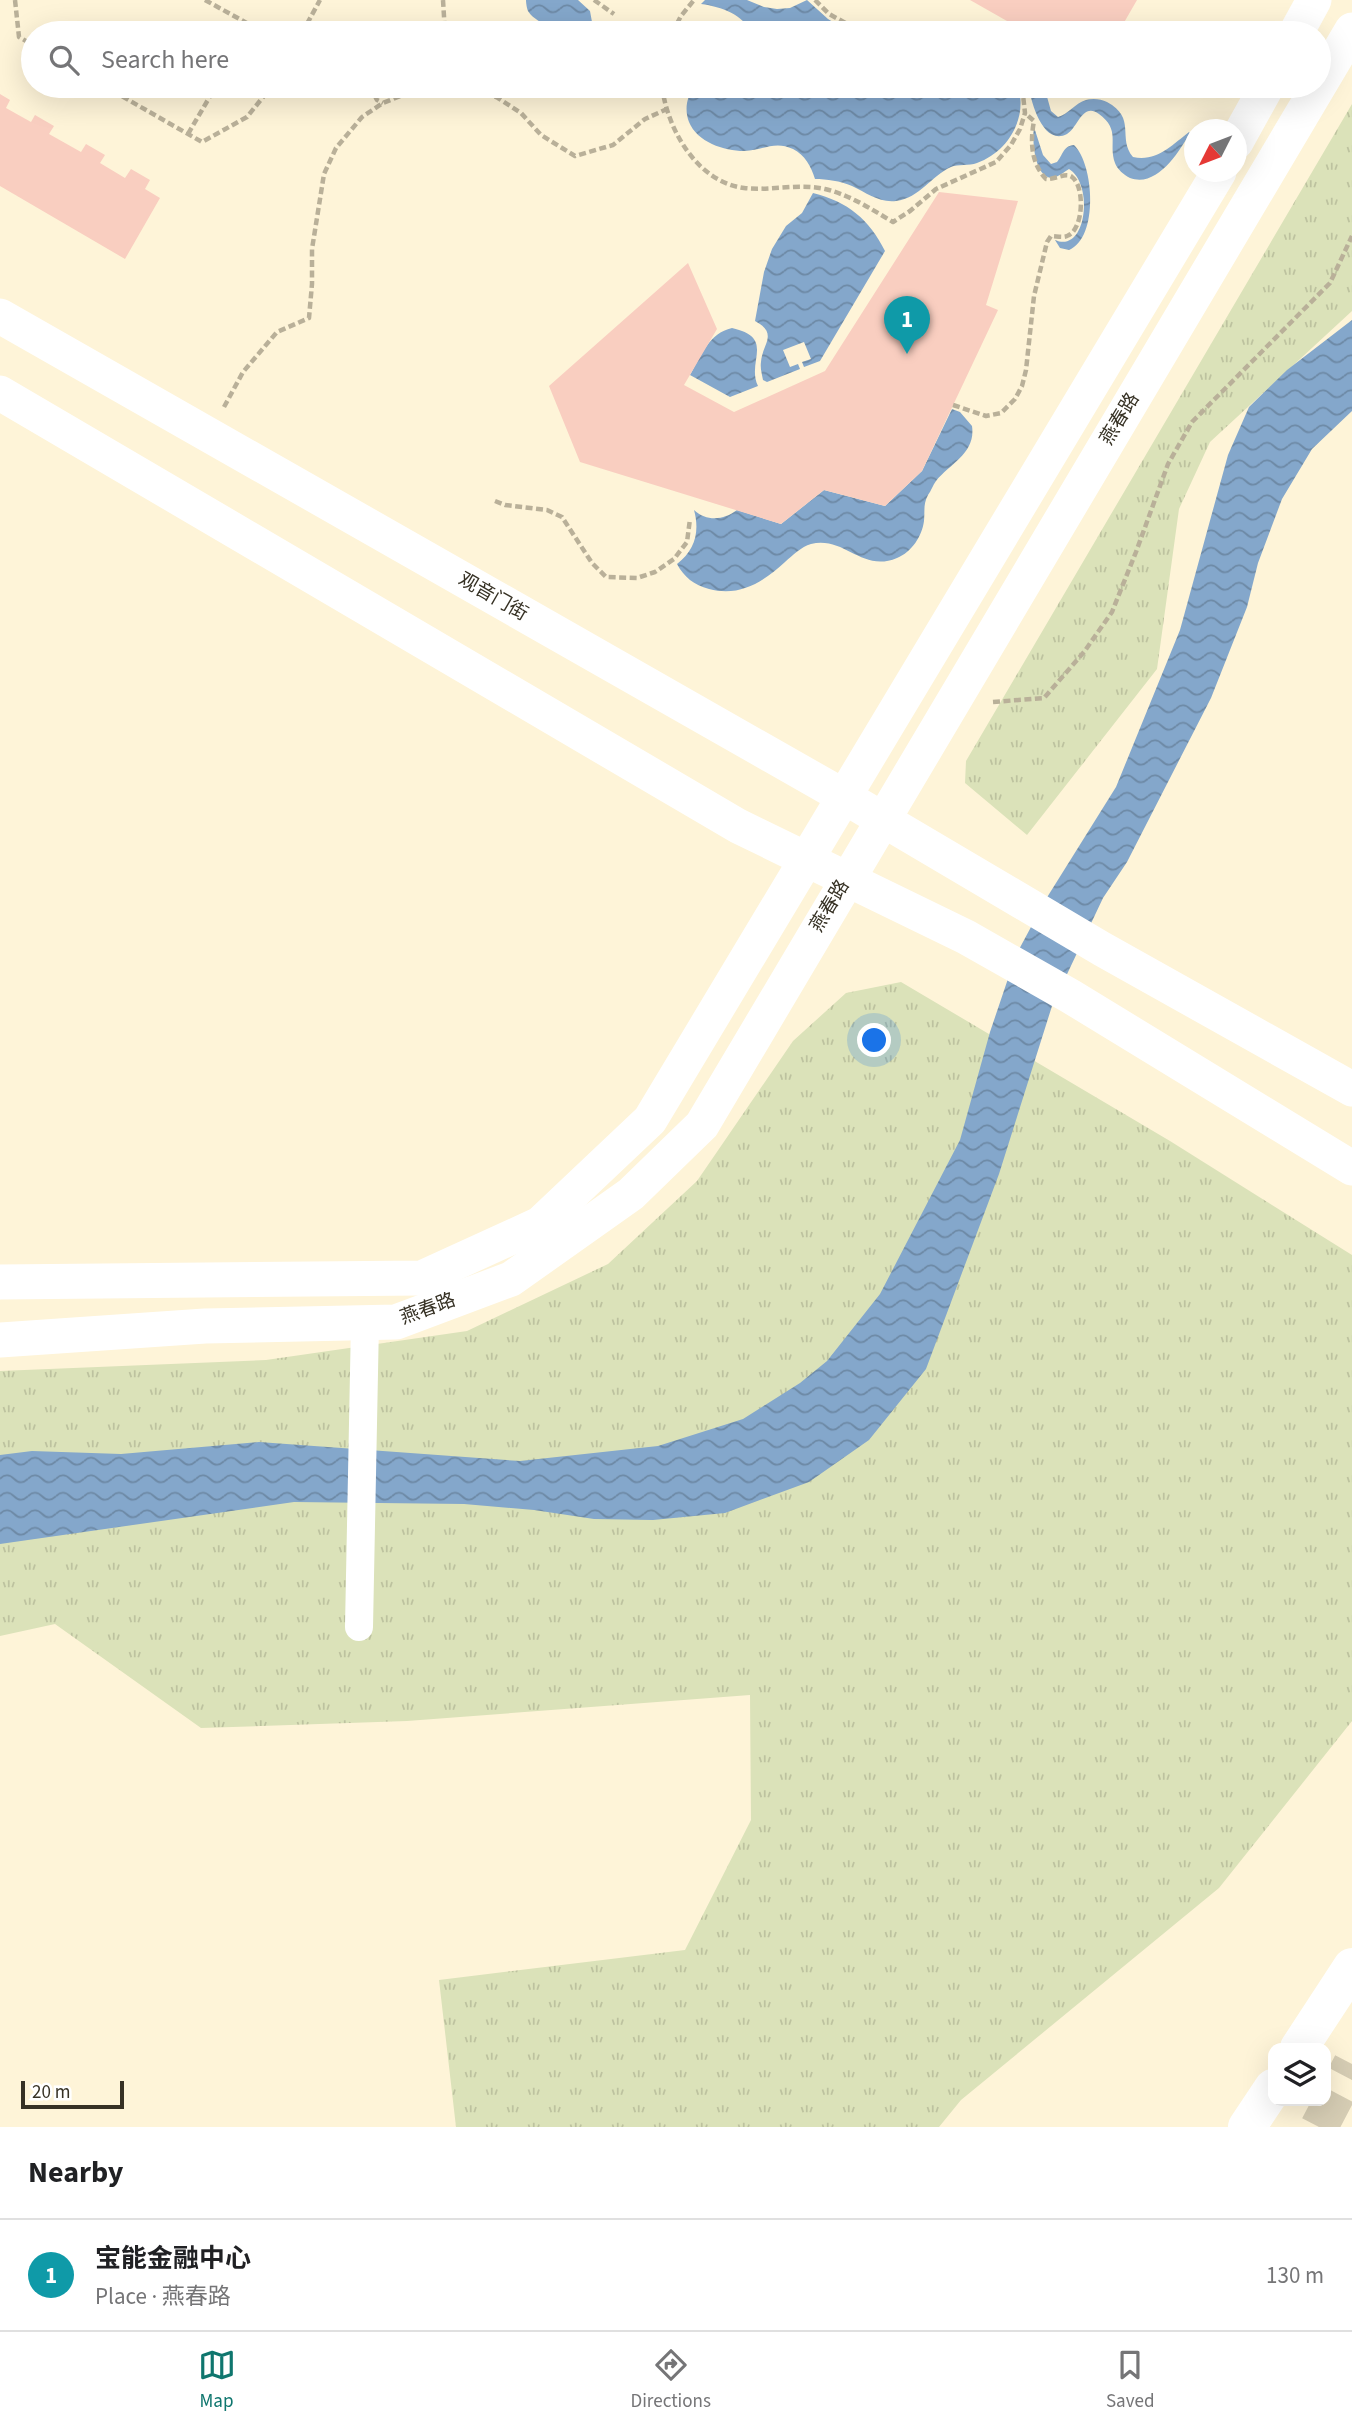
<!DOCTYPE html>
<meta charset="utf-8">
<style>
body{margin:0;font-family:"Source Sans 3","Noto Sans SC",sans-serif;background:#f2f2f2;color:#202124}
.controls{position:absolute;right:21px;bottom:21px;display:grid;overflow:hidden;border-radius:14px;box-shadow:0 7px 28px #0002}
.controls button{width:63px;height:63px;display:grid;place-items:center;padding:0;border:0;border-bottom:2px solid #e0e0e0;background:#fff;color:#202124;font:35px sans-serif}
.compass{position:absolute;left:1184px;top:119px;width:63px;height:63px;border-radius:50%;background:#fff;box-shadow:0 7px 28px #0002;rotate:228deg}
.scale{position:absolute;left:21px;bottom:18px;width:103px;box-sizing:border-box;padding-left:7px;border:4px solid #363124;border-top:0;font-size:19px;line-height:24px;white-space:nowrap;color:#363124;-webkit-text-stroke:5px #fff;paint-order:stroke}
.you{position:absolute;left:875px;top:1041px;width:24px;height:24px;margin:-18px;border:5px solid #fff;border-radius:50%;background:#1a73e8;box-shadow:0 0 0 10px #1a73e833}
.badge{display:grid;place-items:center;width:46px;height:46px;border-radius:50%;background:#0f766e;color:#fff;font-size:23px;font-weight:700}
.pin{position:absolute;translate:-50% -58px;filter:drop-shadow(0 2px 4px #0008)}
.pin::after{content:'';position:absolute;top:37px;width:24px;height:21px;background:inherit;clip-path:polygon(0 0,100% 0,50% 100%)}
.list{margin:0;padding:0;list-style:none}
h2{display:flex;justify-content:space-between;align-items:center;height:91px;margin:0;padding:0 28px;font-size:30px}
h2 small{font-size:23px;font-weight:400;color:#757577}
.list li{display:grid;grid-template-columns:46px 1fr auto;gap:21px;align-items:center;box-sizing:border-box;height:112px;padding:0 28px;border-top:2px solid #e0e0e0}
.list b{display:block;font-size:26px;white-space:nowrap}
.list p{margin:0;font-size:23px;white-space:nowrap;color:#757577}
.list em{font-size:23px;font-style:normal;color:#757577}
.icon{flex:none;width:38px;height:38px;fill:none;stroke:currentColor;stroke-width:2;stroke-linecap:round;stroke-linejoin:round}
.map{position:relative;flex:none;width:1352px;height:2127px;overflow:hidden}
.search{position:absolute;background:#fff;box-shadow:0 7px 28px #0002;left:21px;right:21px;top:21px;height:77px;display:flex;align-items:center;gap:18px;box-sizing:border-box;padding:0 24px;border-radius:38px;color:#757577;font-size:26px}
.sheet{height:203px;background:#fff}
nav{display:flex;justify-content:space-around;align-items:center;box-sizing:border-box;height:98px;border-top:2px solid #e0e0e0;background:#fff;font-size:19px;color:#757577}
nav a{display:grid;justify-items:center;gap:4px}
nav .on{color:#0f766e}
.map>svg:first-child{display:block}
.park{fill:url(#park-tufts)}
.water{fill:url(#water-waves)}
.building{fill:#f9cec0}
.lines{fill:none;stroke-linecap:round;stroke-linejoin:round}
.trunk-tunnel{stroke:#d6cdb4;stroke-width:38;stroke-dasharray:38 19;stroke-linecap:butt}
.path{stroke:#b9b099;stroke-width:4.5;stroke-dasharray:7 3.5;stroke-linecap:butt}
.minor{stroke:#fff;stroke-width:28}
.tertiary{stroke:#fff;stroke-width:35}
.primary{stroke:#fff;stroke-width:38}
.labels{text-anchor:middle;dominant-baseline:central;stroke-width:7;stroke-linejoin:round;paint-order:stroke}
.street-label{font-size:19px;fill:#363124;stroke:#fff}
</style>
<div class="map">
<svg width="1352" height="2127" viewBox="0 0 1352 2127">
<defs>
<pattern id="park-tufts" width="24" height="20" patternUnits="userSpaceOnUse" patternTransform="scale(1.75)"><rect width="24" height="20" fill="#dbe2b9"/><path d="M3 7l-1-3M5 7V3M7 7l1-3M15 17l-1-3M17 17v-4M19 17l1-3" fill="none" stroke="#bdc29f"/></pattern>
<pattern id="water-waves" width="16" height="10" patternUnits="userSpaceOnUse" patternTransform="scale(1.75)"><rect width="16" height="10" fill="#84a7cb"/><path d="M0 5q4-4 8 0t8 0" fill="none" stroke="#6d89a5"/></pattern>
</defs>
<rect width="100%" height="100%" fill="#fef4d8"/>
<g class="park">
<path d="M 1352,104 L 1352,311 L 1210,442 L 1179,509 L 1157,669 L 1027,835 L 965,783 L 966,761 Z"/>
<path d="M 901,982 L 1170,1141 L 1352,1255 L 1352,1721 L 1219,1888 L 961,2100 L 939,2127 L 456,2127 L 439,1980 L 685,1950 L 751,1820 L 750,1695 L 407,1721 L 201,1728 L 55,1624 L 0,1636 L 0,1371 L 266,1360 L 467,1331 L 608,1264 L 697,1181 L 793,1041 L 846,993 Z"/>
</g>
<g class="water">
<path d="M 526,0 L 578,0 L 590,11 L 592,22 C 589,25 588,29 584,31 C 572,38 534,23 528,11 C 527,9 526,3 526,0 Z"/>
<path d="M 705,0 L 747,0 L 764,7 L 777,9 L 790,8 L 807,0 L 828,19 L 851,33 L 753,33 C 741,14 723,7 701,4 Z"/>
<path d="M 695,86 L 1018,86 C 1028,118 1008,152 977,163 C 969,166 958,164 951,167 C 931,176 920,198 896,201 C 879,203 867,193 852,186 C 840,181 827,179 815,179 C 811,166 805,155 793,149 C 774,140 762,151 744,151 C 724,151 697,142 689,122 C 684,109 687,96 695,86 Z"/>
<path d="M 1029,86 L 1044,86 L 1051,111 L 1058,117 C 1069,114 1075,103 1086,100 C 1093,98 1101,99 1107,102 C 1137,118 1117,138 1133,157 C 1157,162 1172,145 1189,132 L 1190,133 C 1179,152 1157,188 1130,178 C 1124,175 1117,169 1115,163 C 1108,144 1121,130 1099,114 C 1082,102 1078,128 1067,134 C 1043,147 1030,100 1029,86 Z"/>
<path d="M 1034,127 L 1043,155 L 1051,164 L 1057,162 C 1063,155 1063,146 1074,145 C 1094,164 1099,238 1069,250 L 1060,248 L 1055,240 C 1087,254 1094,184 1069,169 C 1064,172 1058,177 1053,178 C 1034,179 1032,139 1034,127 Z"/>
<path d="M 813,193 C 848,202 869,219 885,251 L 820,361 L 804,367 L 802,362 L 811,359 L 804,342 L 783,350 L 790,367 L 798,364 L 800,369 L 767,382 L 763,380 C 762,374 760,368 761,362 C 762,344 779,334 755,321 L 764,272 L 772,249 L 786,226 L 802,213 Z"/>
<path d="M 1352,320 L 1352,411 L 1312,449 L 1282,499 L 1258,563 L 1247,607 L 1211,698 L 1127,862 L 1103,898 L 1052,1006 L 999,1174 L 926,1369 L 869,1440 L 809,1482 L 725,1513 L 653,1520 L 594,1519 L 534,1510 L 464,1504 L 294,1502 L 0,1544 L 0,1455 L 32,1451 L 121,1454 L 259,1442 L 520,1461 L 658,1446 L 743,1419 L 800,1383 L 827,1361 L 880,1294 L 960,1140 L 990,1032 L 1016,955 L 1046,899 L 1116,787 L 1180,630 L 1228,455 L 1249,407 L 1287,370 Z"/>
<path d="M 732,328 C 776,338 746,361 758,386 L 730,397 L 690,375 C 701,356 709,333 732,328 Z"/>
<path d="M 952,409 L 960,412 L 972,426 C 976,453 951,463 936,481 C 933,485 931,491 928,495 C 923,504 925,511 924,521 C 922,536 912,552 897,558 C 862,573 845,536 811,544 C 801,547 793,555 785,562 C 763,582 740,597 709,589 C 694,585 684,577 677,564 C 695,550 700,532 694,510 C 707,522 724,520 737,510 L 781,524 L 824,490 L 885,506 L 922,471 Z"/>
</g>
<g class="building">
<path d="M 970,0 L 1137,0 L 1118,33 L 1028,33 Z"/>
<path d="M 0,94 L 10,100 L 6,108 L 31,122 L 35,115 L 54,126 L 49,134 L 81,152 L 86,144 L 105,155 L 100,163 L 125,178 L 131,169 L 150,180 L 145,189 L 160,198 L 125,259 L 0,186 Z"/>
<path d="M 939,192 L 1018,201 L 986,305 L 998,310 L 922,471 L 885,506 L 824,490 L 781,524 L 580,462 L 549,386 L 688,263 L 717,329 L 684,385 L 734,412 L 825,371 Z"/>
</g>
<g class="lines">
<path class="trunk-tunnel" d="M 1319,2127 L 1352,2064"/>
<g class="path">
<path d="M 15,0 L 19,37 L 33,45"/>
<path d="M 205,0 L 265,33"/>
<path d="M 443,0 L 445,33"/>
<path d="M 594,0 L 614,14"/>
<path d="M 815,0 L 829,14 L 864,33"/>
<path d="M 302,33 L 320,0"/>
<path d="M 672,33 L 681,16 L 694,0"/>
<path d="M 929,33 L 966,33"/>
<path d="M 104,86 L 202,142 L 247,117 L 272,86"/>
<path d="M 370,86 L 377,100 L 383,103"/>
<path d="M 662,86 C 667,129 697,182 744,188 C 771,191 798,183 825,189 C 850,195 871,209 893,222 L 910,211 L 936,189 L 996,162 L 1011,145 L 1020,129 L 1025,113 L 1022,86"/>
<path d="M 188,134 L 216,86"/>
<path d="M 953,405 L 986,416 L 1001,413 L 1015,399 L 1022,386 L 1026,370 L 1034,296 L 1047,242 L 1051,236 C 1056,236 1063,238 1067,236 C 1084,230 1085,186 1072,177 C 1066,172 1054,180 1046,179 C 1031,163 1030,142 1034,121 L 1025,113"/>
<path d="M 224,407 L 243,372 L 277,332 L 309,318 L 312,284 L 312,249 L 324,174 L 336,148 L 362,117 L 383,103 L 410,92 L 450,86 L 476,88 L 498,98 L 521,113 L 541,135 L 575,156 L 613,145 L 645,119 L 667,109"/>
<path d="M 495,501 L 505,505 L 547,510 L 562,517 L 592,563 L 606,577 L 637,578 L 655,572 L 674,559 L 687,542 L 690,519"/>
<path d="M 993,702 L 1044,698 L 1084,652 L 1112,612 L 1136,552 L 1168,464 L 1192,422 L 1330,283 L 1352,236"/>
</g>
<path class="minor" d="M 359,1627 L 365,1322"/>
<g class="tertiary">
<path d="M 1296,33 L 1314,0"/>
<path d="M 1236,142 L 1267,86"/>
<path d="M 0,316 L 843,796 L 1102,949 L 1352,1089"/>
<path d="M 0,393 L 738,826 L 966,937 L 1070,996 L 1352,1168"/>
<path d="M 0,1282 L 422,1278 L 540,1224 L 650,1120 L 1219,172"/>
<path d="M 0,1340 L 205,1326 L 396,1322 L 511,1279 L 631,1194 L 702,1125 L 1352,30"/>
</g>
<g class="primary">
<path d="M 1299,2048 L 1352,1967"/>
<path d="M 1247,2127 L 1273,2088"/>
</g>
</g>
<g class="labels">
<g class="street-label">
<text transform="translate(1120 419) rotate(-59)">燕春路</text>
<text transform="translate(493 597) rotate(30)">观音门街</text>
<text transform="translate(830 906) rotate(-59)">燕春路</text>
<text transform="translate(428 1309) rotate(-20)">燕春路</text>
</g>
</g>
</svg>
<div class="controls">
<button><svg class="icon" aria-label="layers" viewBox="0 0 24 24"><path d="M12 4l9 5-9 5-9-5zM3 14l9 5 9-5"/></svg></button>
</div>
<svg class="compass" viewBox="-18 -18 36 36"><path d="M0-13l5 13h-10z" fill="#e53935"/><path d="M0 13l5-13h-10z" fill="#757577"/></svg>
<div class="scale">20 m</div>
<div class="you"></div>
<div class="pin badge" style="left:907px;top:354px;background:#0f9aa8">1</div>
<div class="search"><svg class="icon" aria-label="search" viewBox="0 0 24 24"><circle cx="10" cy="10" r="6"/><path d="M15 15l6 6"/></svg>Search here</div>
</div>
<section class="sheet">
<h2>Nearby<small></small></h2>
<ul class="list">
<li><span class="badge" style="background:#0f9aa8">1</span><div><b>宝能金融中心</b><p>Place · 燕春路</p></div><em>130 m</em></li>
</ul>
</section>
<nav>
<a class="on"><svg class="icon" aria-label="map" viewBox="0 0 24 24"><path d="M3 6l6-2 6 2 6-2v14l-6 2-6-2-6 2zM9 4v14M15 6v14"/></svg>Map</a>
<a><svg class="icon" aria-label="directions" viewBox="0 0 24 24"><path d="M12 3l9 9-9 9-9-9zM9 14v-3h6M13 9l2 2-2 2"/></svg>Directions</a>
<a><svg class="icon" aria-label="saved" viewBox="0 0 24 24"><path d="M7 4h10v16l-5-4-5 4z"/></svg>Saved</a>
</nav>
